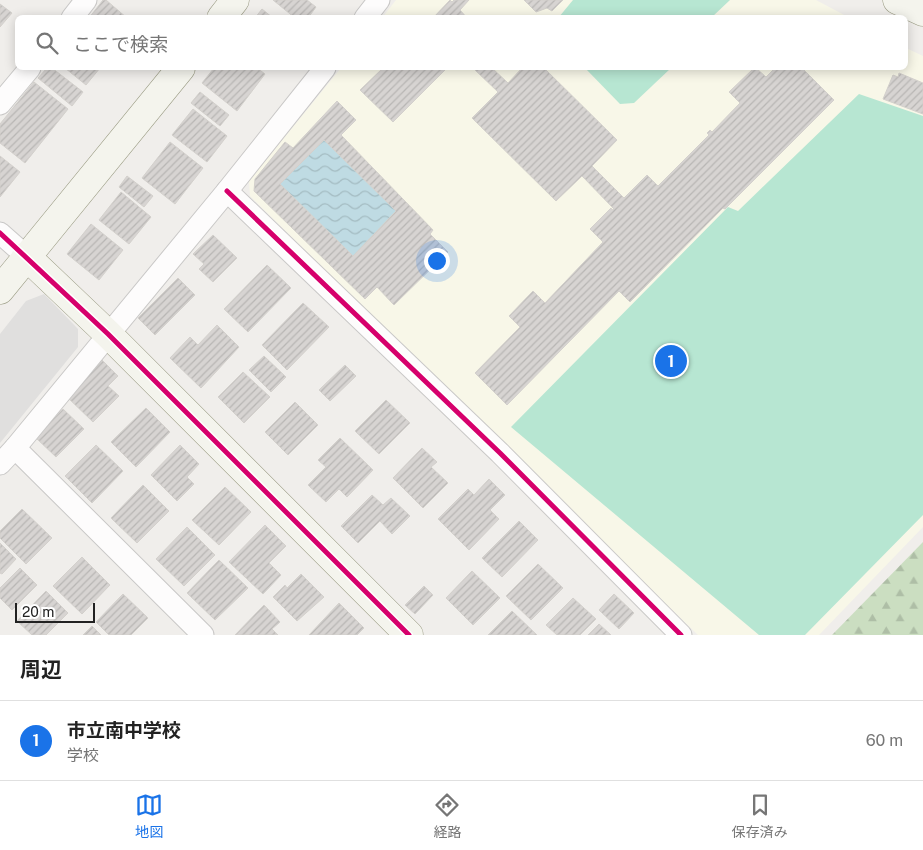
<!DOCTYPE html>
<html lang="ja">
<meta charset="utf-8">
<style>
body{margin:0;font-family:"Public Sans","Noto Sans JP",sans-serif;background:#f6f6f6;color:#222}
.scale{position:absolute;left:15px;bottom:12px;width:80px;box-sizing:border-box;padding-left:5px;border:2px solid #222;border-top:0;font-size:14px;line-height:18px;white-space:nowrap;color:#222;-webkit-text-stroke:4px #fff;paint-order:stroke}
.you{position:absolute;left:436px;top:260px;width:18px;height:18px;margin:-12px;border:4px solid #fff;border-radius:50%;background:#1a73e8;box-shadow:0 0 0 8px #1a73e833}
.badge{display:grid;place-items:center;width:32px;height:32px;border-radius:50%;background:#1a73e8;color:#fff;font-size:16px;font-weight:700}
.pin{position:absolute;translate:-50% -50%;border:2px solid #fff;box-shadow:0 1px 5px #0006}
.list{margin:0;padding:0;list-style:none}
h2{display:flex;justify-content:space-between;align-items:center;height:65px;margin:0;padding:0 20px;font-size:21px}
h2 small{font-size:16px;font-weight:400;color:#767676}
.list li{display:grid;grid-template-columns:32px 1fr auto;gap:15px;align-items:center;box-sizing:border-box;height:80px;padding:0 20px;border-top:1px solid #e0e0e0}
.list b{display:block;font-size:19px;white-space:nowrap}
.list p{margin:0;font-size:16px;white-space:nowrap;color:#767676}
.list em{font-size:16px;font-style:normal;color:#767676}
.icon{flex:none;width:28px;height:28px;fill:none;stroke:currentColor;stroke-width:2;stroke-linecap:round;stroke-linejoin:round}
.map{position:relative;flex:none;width:923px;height:635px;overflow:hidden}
.search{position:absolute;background:#fff;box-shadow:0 2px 12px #0003;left:15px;right:15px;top:15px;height:55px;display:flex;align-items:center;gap:12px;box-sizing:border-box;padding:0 18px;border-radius:8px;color:#767676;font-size:19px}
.sheet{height:145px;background:#fff}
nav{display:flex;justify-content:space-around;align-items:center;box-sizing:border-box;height:70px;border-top:1px solid #e0e0e0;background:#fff;font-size:14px;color:#767676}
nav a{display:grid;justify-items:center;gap:2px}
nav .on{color:#1a73e8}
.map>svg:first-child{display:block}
.education{fill:#f8f7e8}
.forest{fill:url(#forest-firs)}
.pitch{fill:#b7e6d2}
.parking{fill:#e0dfde}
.water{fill:url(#water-waves)}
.building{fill:url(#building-hatch);stroke:#d3d0cc;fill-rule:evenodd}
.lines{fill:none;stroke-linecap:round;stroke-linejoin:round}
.street-casing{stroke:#c9c8c7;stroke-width:23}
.secondary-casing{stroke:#999a82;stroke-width:29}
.street{stroke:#fdfcfc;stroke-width:21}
.secondary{stroke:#f4f4ed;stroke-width:28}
.cycleway-casing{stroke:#fff;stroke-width:8}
.cycleway{stroke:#d6006c;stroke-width:5}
</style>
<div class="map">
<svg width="923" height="635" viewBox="0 0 923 635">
<defs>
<pattern id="forest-firs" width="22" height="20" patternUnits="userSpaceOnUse" patternTransform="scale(1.25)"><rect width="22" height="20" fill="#cbdec1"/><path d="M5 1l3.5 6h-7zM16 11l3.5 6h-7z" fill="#aebea6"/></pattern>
<pattern id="water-waves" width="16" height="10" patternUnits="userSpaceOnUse" patternTransform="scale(1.25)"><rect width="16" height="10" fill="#bfdbe3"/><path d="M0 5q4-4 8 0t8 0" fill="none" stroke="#a4bcc2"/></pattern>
<pattern id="building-hatch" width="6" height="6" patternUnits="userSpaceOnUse" patternTransform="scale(1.25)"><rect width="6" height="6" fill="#d7d4d2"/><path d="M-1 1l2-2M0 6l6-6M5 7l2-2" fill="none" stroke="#b8b6b4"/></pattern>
</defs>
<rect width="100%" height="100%" fill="#f0eeeb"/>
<g class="education">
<path d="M 396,0 L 816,0 L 848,17 L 382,18 Z"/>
<path d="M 906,48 L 923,56 L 923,527 L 819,635 L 698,635 L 250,196 L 249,181 L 341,68 L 906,68 Z"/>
</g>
<path class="forest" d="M 923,542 L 923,635 L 832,635 Z"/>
<g class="pitch">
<path d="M 573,0 L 730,0 L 712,17 L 559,17 Z"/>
<path d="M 585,68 L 671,68 L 634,103 L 620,104 Z"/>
<path d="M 859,94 L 923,116 L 923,515 L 805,635 L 759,635 L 511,427 L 728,207 L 738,211 Z"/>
</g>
<path class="parking" d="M 44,294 L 78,329 L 78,347 L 0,443 L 0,334 L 26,301 Z"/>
<path class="water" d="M 324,140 L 396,211 L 353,256 L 280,184 Z"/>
<g class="building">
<path d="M 103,0 L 106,0 L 127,18 L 89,18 Z"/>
<path d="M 273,0 L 307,0 L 316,7 L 308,18 L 295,18 Z"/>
<path d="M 450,0 L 452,2 L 454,0 L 469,0 L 460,10 L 467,18 L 433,18 Z"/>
<path d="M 524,0 L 563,0 L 552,11 L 547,8 L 536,12 Z"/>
<path d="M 0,4 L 12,13 L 0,27 Z"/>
<path d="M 262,9 L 273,18 L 255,18 Z"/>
<path d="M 47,68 L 52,68 L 83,92 L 72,106 L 38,78 Z"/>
<path d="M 65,68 L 100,68 L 86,85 Z"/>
<path d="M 214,68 L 257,68 L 265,74 L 237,111 L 202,83 Z"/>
<path d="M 383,68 L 447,68 L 393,122 L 360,90 Z"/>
<path d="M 473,68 L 492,68 L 508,83 L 522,68 L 544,68 L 617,140 L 592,166 L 624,198 L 647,175 L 658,186 L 709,135 L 707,133 L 710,130 L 712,132 L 740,103 L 729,92 L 754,68 L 756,68 L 766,77 L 775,68 L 802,68 L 834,100 L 725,209 L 723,208 L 630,302 L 619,291 L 507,405 L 475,373 L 520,327 L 509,316 L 533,291 L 545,303 L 603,242 L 590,229 L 611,208 L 612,210 L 614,209 L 582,176 L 556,201 L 472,118 L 498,92 Z"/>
<path d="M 899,73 L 923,83 L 923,114 L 883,99 L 893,75 L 898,77 Z"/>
<path d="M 34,82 L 68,109 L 25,163 L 0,143 L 0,124 Z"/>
<path d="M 200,92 L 229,115 L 220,126 L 191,103 Z"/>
<path d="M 337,101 L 356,120 L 341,135 L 433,230 L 430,234 L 448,252 L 394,305 L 377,287 L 365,299 L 254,191 L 255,179 L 285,142 L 293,148 ZM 324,140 L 396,211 L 353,256 L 280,184 Z"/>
<path d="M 193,109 L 227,136 L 207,162 L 172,135 Z"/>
<path d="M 170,142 L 203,168 L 175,204 L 142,178 Z"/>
<path d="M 0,156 L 20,172 L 0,197 Z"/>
<path d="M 127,176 L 153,196 L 144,207 L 119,187 Z"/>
<path d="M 121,192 L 151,217 L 129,244 L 99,220 Z"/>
<path d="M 91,224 L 123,250 L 99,280 L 67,254 Z"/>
<path d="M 213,235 L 237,258 L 213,282 L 199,269 L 204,264 L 193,254 Z"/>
<path d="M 267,265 L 291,288 L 248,332 L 224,309 Z"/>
<path d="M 178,278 L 195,295 L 155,335 L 138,318 Z"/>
<path d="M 303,303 L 329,327 L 287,370 L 262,345 Z"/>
<path d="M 217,325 L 239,347 L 201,388 L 170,358 L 190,337 L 198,345 Z"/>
<path d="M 264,356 L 286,377 L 271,392 L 249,370 Z"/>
<path d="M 100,358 L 118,376 L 108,386 L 119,396 L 93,422 L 64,394 Z"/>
<path d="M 345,365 L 356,376 L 330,401 L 319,390 Z"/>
<path d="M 243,372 L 270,397 L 244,423 L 218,397 Z"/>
<path d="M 386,400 L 410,423 L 379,454 L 355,431 Z"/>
<path d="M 295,402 L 318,425 L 288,455 L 265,432 Z"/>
<path d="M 146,408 L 170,432 L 136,467 L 111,442 Z"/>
<path d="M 63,409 L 84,429 L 56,457 L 35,437 Z"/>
<path d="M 340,438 L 373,470 L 347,497 L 339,489 L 326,502 L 308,485 L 326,467 L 318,460 Z"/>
<path d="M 96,445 L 123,471 L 92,503 L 65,476 Z"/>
<path d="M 180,445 L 199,464 L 187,477 L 194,484 L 177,501 L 151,475 Z"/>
<path d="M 422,448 L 437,462 L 431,467 L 448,483 L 423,508 L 393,478 Z"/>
<path d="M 489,479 L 505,495 L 490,510 L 499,519 L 469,550 L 438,519 L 468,489 L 474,495 Z"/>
<path d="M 143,485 L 169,511 L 137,543 L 111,518 Z"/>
<path d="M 225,487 L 251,512 L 219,545 L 192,520 Z"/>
<path d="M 372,495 L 383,505 L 391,498 L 410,516 L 392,534 L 380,521 L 358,543 L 341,526 Z"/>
<path d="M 22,509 L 52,538 L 26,564 L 0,538 L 0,531 Z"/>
<path d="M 519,521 L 538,540 L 502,577 L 482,558 Z"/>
<path d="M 265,525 L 286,546 L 269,563 L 281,575 L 263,594 L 229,562 Z"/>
<path d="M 187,527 L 215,555 L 184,586 L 156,559 Z"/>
<path d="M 0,543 L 16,559 L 2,574 L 0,573 Z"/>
<path d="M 82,557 L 110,585 L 82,614 L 53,586 Z"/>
<path d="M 219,560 L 248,588 L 215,620 L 187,593 Z"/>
<path d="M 538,564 L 563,588 L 531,620 L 506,596 Z"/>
<path d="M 20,568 L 37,585 L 12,610 L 0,598 L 0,588 Z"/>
<path d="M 472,571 L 500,598 L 473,625 L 446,598 Z"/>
<path d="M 301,574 L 324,597 L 297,621 L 273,597 L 285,585 L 287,588 Z"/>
<path d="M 424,586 L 433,595 L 415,614 L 405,605 Z"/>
<path d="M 46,591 L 68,613 L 46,635 L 32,635 L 17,621 Z"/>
<path d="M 123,594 L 148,618 L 131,635 L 109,635 L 96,622 Z"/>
<path d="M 614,594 L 634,613 L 619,629 L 599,610 Z"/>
<path d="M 573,598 L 596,619 L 580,635 L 557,635 L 546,625 Z"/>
<path d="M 339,603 L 364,628 L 357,635 L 309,635 Z"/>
<path d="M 264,605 L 280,622 L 272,629 L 278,635 L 235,635 Z"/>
<path d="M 512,611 L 537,635 L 488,635 Z"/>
<path d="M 599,624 L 611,635 L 588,635 Z"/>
<path d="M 92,626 L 101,635 L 83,635 Z"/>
</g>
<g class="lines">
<defs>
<g id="street">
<path d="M 72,18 L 86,0"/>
<path d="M 365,18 L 379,0"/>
<path d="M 0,104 L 30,68"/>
<path d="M 227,191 L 500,453 L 681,635"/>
<path d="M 0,233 L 26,256"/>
<path d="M 15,448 L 203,635"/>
<path d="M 0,464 L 15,448 L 227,191 L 325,68"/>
</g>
<g id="secondary">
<path d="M 897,0 L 923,12"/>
<path d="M 221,18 L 235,0"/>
<path d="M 26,256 L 108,334 L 409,635"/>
<path d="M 0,290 L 181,68"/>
</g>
</defs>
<use href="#street" class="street-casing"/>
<use href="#secondary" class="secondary-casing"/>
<use href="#street" class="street"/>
<use href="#secondary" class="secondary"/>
<defs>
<g id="cycleway">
<path d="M 227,191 L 500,453 L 681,635"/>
<path d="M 0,233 L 108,334 L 409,635"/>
</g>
</defs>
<use href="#cycleway" class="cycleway-casing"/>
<use href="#cycleway" class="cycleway"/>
</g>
</svg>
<div class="scale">20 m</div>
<div class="you"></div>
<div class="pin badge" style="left:671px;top:361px">1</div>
<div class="search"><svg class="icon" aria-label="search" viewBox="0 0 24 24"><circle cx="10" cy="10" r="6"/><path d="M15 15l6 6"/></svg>ここで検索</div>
</div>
<section class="sheet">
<h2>周辺<small></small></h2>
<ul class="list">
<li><span class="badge">1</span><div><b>市立南中学校</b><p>学校</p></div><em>60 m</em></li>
</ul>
</section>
<nav>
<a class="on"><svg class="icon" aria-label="map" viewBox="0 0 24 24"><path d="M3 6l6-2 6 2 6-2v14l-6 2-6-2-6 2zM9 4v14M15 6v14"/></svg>地図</a>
<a><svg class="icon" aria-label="directions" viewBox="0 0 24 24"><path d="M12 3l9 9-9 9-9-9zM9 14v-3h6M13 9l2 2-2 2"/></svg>経路</a>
<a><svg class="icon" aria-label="saved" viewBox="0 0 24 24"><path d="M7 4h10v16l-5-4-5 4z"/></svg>保存済み</a>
</nav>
